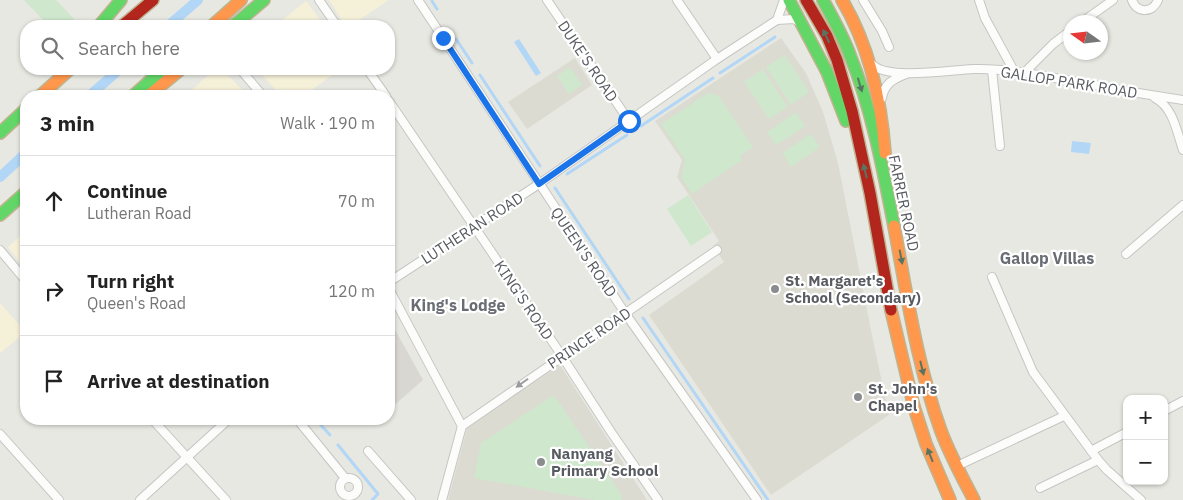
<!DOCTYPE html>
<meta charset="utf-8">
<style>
body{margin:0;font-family:"IBM Plex Sans",sans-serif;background:#f2f2f2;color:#222}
.controls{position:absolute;right:15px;bottom:15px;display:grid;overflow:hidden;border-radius:10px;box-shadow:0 1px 4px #0004}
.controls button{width:45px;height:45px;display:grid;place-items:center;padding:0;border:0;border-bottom:1px solid #e0e0e0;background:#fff;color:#222;font:25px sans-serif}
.compass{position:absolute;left:1063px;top:15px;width:45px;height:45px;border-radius:50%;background:#fff;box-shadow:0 1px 4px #0004;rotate:284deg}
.stop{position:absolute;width:15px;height:15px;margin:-11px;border:4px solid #1a73e8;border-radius:50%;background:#fff}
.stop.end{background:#1a73e8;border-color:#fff;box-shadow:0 1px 5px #0008}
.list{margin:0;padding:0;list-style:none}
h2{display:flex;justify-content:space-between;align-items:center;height:65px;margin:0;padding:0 20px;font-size:21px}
h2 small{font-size:16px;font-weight:400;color:#767676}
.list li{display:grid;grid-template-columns:32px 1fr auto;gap:15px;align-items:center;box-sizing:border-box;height:90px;padding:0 20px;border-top:1px solid #e0e0e0}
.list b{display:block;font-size:19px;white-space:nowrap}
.list p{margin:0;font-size:16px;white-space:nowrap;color:#767676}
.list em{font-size:16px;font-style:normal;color:#767676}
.icon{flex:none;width:28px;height:28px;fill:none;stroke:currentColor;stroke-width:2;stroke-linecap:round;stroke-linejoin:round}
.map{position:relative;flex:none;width:1183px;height:500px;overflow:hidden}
.search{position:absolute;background:#fff;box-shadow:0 1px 4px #0004;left:20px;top:20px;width:375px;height:55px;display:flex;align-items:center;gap:12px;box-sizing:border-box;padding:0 18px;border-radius:20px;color:#767676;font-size:19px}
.panel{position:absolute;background:#fff;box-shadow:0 1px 4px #0004;left:20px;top:90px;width:375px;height:335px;border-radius:20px}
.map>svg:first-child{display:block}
.commercial{fill:#f5f0d8}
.industrial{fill:#d8d7d1}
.education{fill:#dcdbd1}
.green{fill:#cee7cd}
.water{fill:#b2d6f6}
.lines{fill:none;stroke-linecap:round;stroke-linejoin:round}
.stream{stroke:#b2d6f6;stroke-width:3}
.canal{stroke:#b2d6f6;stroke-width:10}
.street-casing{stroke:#c5c6c4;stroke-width:10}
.fast-casing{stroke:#bfb490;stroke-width:14}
.slow-casing{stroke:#bfb490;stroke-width:14}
.jam-casing{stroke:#bfb490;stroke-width:14}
.street{stroke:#fcfcfb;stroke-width:8}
.fast{stroke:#63d668;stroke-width:11}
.slow{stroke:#ff974d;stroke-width:11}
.jam{stroke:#b3261e;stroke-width:11}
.oneway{fill:#5a7462}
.oneway2{fill:#9a9b9f}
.route{stroke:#1a73e8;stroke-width:6}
.poi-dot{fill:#8a8c8e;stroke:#fff;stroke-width:2}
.labels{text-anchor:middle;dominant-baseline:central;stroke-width:4.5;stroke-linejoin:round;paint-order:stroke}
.street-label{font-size:15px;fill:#585b61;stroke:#fff}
.poi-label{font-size:15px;font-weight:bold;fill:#585b61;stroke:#fff;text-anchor:start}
.neighbourhood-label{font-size:16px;font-weight:bold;fill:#696d73;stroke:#fff}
</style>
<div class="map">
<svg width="1183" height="500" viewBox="0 0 1183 500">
<rect width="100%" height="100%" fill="#e8e8e2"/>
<g class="commercial">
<path d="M 329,0 L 389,0 L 350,26 L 346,26 Z"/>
<path d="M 306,1 L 325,26 L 275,26 Z"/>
<path d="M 215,69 L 222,69 L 248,96 L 185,96 Z"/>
<path d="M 257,69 L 341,69 L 303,96 L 281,96 Z"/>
<path d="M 26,231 L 26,270 L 8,247 Z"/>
<path d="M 0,303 L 26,332 L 0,353 Z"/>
</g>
<path class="industrial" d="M 394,328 L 423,380 L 391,408 L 389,406 L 389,333 Z"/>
<g class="education">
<path d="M 781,38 L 806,73 L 823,112 L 838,163 L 874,345 L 889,415 L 771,495 L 649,315 L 724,262 L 713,246 L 719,241 L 677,177 L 682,160 L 655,121 Z"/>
<path d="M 575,58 L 592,85 L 527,129 L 508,102 Z"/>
<path d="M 560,365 L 647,500 L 448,500 L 468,425 Z"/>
</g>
<g class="green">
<path d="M 24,0 L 56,0 L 77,22 L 72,26 L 49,26 Z"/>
<path d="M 785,55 L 809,92 L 791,105 L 766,67 Z"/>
<path d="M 570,67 L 582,85 L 569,94 L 557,76 Z"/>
<path d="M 763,69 L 788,107 L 769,119 L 744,82 Z"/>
<path d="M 708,93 L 719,96 L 753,147 L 740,156 L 742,160 L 692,194 L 681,177 L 685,160 L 661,124 Z"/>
<path d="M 796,112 L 805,126 L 776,145 L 767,132 Z"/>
<path d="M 811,134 L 820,147 L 791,167 L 782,153 Z"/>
<path d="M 688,195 L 712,232 L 691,246 L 667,209 Z"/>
<path d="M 554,395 L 623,497 L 621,500 L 594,500 L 474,478 L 481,443 Z"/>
</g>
<g class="water">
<path d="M 519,39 L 541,73 L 536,76 L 514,42 Z"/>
<path d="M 1072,141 L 1091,143 L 1089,154 L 1071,152 Z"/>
</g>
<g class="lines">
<g class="stream">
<path d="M 432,1 L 437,9"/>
<path d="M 456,39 L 472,63"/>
<path d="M 720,73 L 775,37"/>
<path d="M 480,75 L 540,166"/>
<path d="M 641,126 L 713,78"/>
<path d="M 567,174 L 627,135"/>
<path d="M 555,188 L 629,299"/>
<path d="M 643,318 L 768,500"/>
<path d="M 319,423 L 330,435"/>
<path d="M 338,445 L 378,494 L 372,500"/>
</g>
<g class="canal">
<path d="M 168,26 L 198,0"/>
<path d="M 89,96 L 120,69"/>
<path d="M 0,177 L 26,153"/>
</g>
<defs>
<g id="street">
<path d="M 319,0 L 337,26"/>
<path d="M 418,0 L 625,313 L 757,500"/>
<path d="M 547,0 L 629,121"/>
<path d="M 677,0 L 717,59"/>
<path d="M 863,0 L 882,31 L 889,47"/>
<path d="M 979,0 L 985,18 L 1014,71"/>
<path d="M 1132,0 C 1137,14 1153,13 1158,0"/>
<path d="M 777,20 L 784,0"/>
<path d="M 1082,22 L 1113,0"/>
<path d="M 873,65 C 888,80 950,70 973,69 C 1009,68 1043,76 1078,82 C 1113,89 1148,95 1183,100"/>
<path d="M 240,69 L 263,96"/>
<path d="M 367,69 L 386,96"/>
<path d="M 992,70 L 1000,146"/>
<path d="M 1025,72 L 1053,44 L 1070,31"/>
<path d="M 882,98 C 884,84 893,79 906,74"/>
<path d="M 1155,98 C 1173,107 1177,132 1183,150"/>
<path d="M 389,101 L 558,350 L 611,432 L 658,500"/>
<path d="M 0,250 L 26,281"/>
<path d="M 1126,254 L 1183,205"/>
<path d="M 992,277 L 1033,372 L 1098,460 L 1107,470 L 1141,500"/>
<path d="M 389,282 L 539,184 L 717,59 L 777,20 L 794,19 L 799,22"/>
<path d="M 389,289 L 462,426 L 442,500"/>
<path d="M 1164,411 L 1183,401"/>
<path d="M 152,419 L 226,500"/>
<path d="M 297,419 L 345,478"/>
<path d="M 462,426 L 717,250"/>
<path d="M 0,434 L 59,500"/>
<path d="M 368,451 L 411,500"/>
<path d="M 1091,451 L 1127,432"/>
<path d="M 957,466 L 1064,416"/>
<circle cx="349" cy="487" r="9"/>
<path d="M 1040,488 L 1098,460"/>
<path d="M 140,500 L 229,419"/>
</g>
<g id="fast">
<path d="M 789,0 L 827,72 L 846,121"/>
<path d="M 823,0 C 833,18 843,36 850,55 C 872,110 883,169 894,226"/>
<path d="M 99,26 L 121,0"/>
<path d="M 233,26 L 264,0"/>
<path d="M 133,96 L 163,69"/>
<path d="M 0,133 L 26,109"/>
<path d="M 0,215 L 26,192"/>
</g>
<g id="slow">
<path d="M 842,0 C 870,47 881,99 885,153"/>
<path d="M 212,26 L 241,0"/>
<path d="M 40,96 L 70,69"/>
<path d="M 148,96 L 181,69"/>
<path d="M 894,226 C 907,295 917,365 941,431 C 950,455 962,477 974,500"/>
<path d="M 891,310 L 914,407 L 926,444 L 950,500"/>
</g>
<g id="jam">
<path d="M 806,0 L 827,36 L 837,60 L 852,111 L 870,193 L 891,310"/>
<path d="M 122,26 L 153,0"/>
</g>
</defs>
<use href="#street" class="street-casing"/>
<use href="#fast" class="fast-casing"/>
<use href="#slow" class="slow-casing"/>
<use href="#jam" class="jam-casing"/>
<use href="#street" class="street"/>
<use href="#fast" class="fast"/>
<use href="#slow" class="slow"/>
<use href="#jam" class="jam"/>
</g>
<defs><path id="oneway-solid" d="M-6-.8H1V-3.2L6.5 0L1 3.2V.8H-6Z" transform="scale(1.25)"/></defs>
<g class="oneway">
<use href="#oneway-solid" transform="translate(826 36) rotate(-116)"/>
<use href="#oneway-solid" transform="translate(860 85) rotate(73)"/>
<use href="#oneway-solid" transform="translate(865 171) rotate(-104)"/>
<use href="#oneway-solid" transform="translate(901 257) rotate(79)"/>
<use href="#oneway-solid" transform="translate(922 368) rotate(76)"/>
<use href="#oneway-solid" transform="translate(930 455) rotate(-112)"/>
</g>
<use class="oneway2" href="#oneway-solid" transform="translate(522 383) rotate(145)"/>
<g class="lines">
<path class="route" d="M 443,38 L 539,184 L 629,121"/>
</g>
<g class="poi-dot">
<circle cx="775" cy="289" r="5"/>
<circle cx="858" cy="397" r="5"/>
<circle cx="541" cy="462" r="5"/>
</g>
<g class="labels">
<g class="street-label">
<text transform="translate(588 61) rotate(56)">DUKE'S ROAD</text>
<text transform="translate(1069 82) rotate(9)">GALLOP PARK ROAD</text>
<text transform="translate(904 203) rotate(78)">FARRER ROAD</text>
<text transform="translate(472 228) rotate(-33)">LUTHERAN ROAD</text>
<text transform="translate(584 252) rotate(56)">QUEEN'S ROAD</text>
<text transform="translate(524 300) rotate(56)">KING'S ROAD</text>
<text transform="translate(589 338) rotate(-34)">PRINCE ROAD</text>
</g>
<g class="poi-label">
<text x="785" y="280">St. Margaret's<tspan x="785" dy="17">School (Secondary)</tspan></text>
<text x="868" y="388">St. John's<tspan x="868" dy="17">Chapel</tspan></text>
<text x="551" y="453">Nanyang<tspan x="551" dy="17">Primary School</tspan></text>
</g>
<g class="neighbourhood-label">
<text x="1047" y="258">Gallop Villas</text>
<text x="458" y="305">King's Lodge</text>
</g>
</g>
</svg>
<div class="controls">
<button>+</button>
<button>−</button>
</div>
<svg class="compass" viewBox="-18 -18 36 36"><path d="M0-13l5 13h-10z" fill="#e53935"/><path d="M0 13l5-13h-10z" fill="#767676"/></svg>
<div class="stop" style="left:629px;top:121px"></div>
<div class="stop end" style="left:443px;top:38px"></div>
<div class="search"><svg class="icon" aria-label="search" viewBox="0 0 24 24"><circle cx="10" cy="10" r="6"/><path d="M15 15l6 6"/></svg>Search here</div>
<section class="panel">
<h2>3 min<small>Walk · 190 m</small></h2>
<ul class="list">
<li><svg class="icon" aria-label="ahead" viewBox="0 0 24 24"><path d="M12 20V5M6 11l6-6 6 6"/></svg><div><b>Continue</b><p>Lutheran Road</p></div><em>70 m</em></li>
<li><svg class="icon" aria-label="right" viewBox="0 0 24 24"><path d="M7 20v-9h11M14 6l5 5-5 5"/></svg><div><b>Turn right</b><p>Queen's Road</p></div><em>120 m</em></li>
<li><svg class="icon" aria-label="arrive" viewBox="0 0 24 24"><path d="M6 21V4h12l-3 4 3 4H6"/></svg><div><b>Arrive at destination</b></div></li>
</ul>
</section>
</div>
